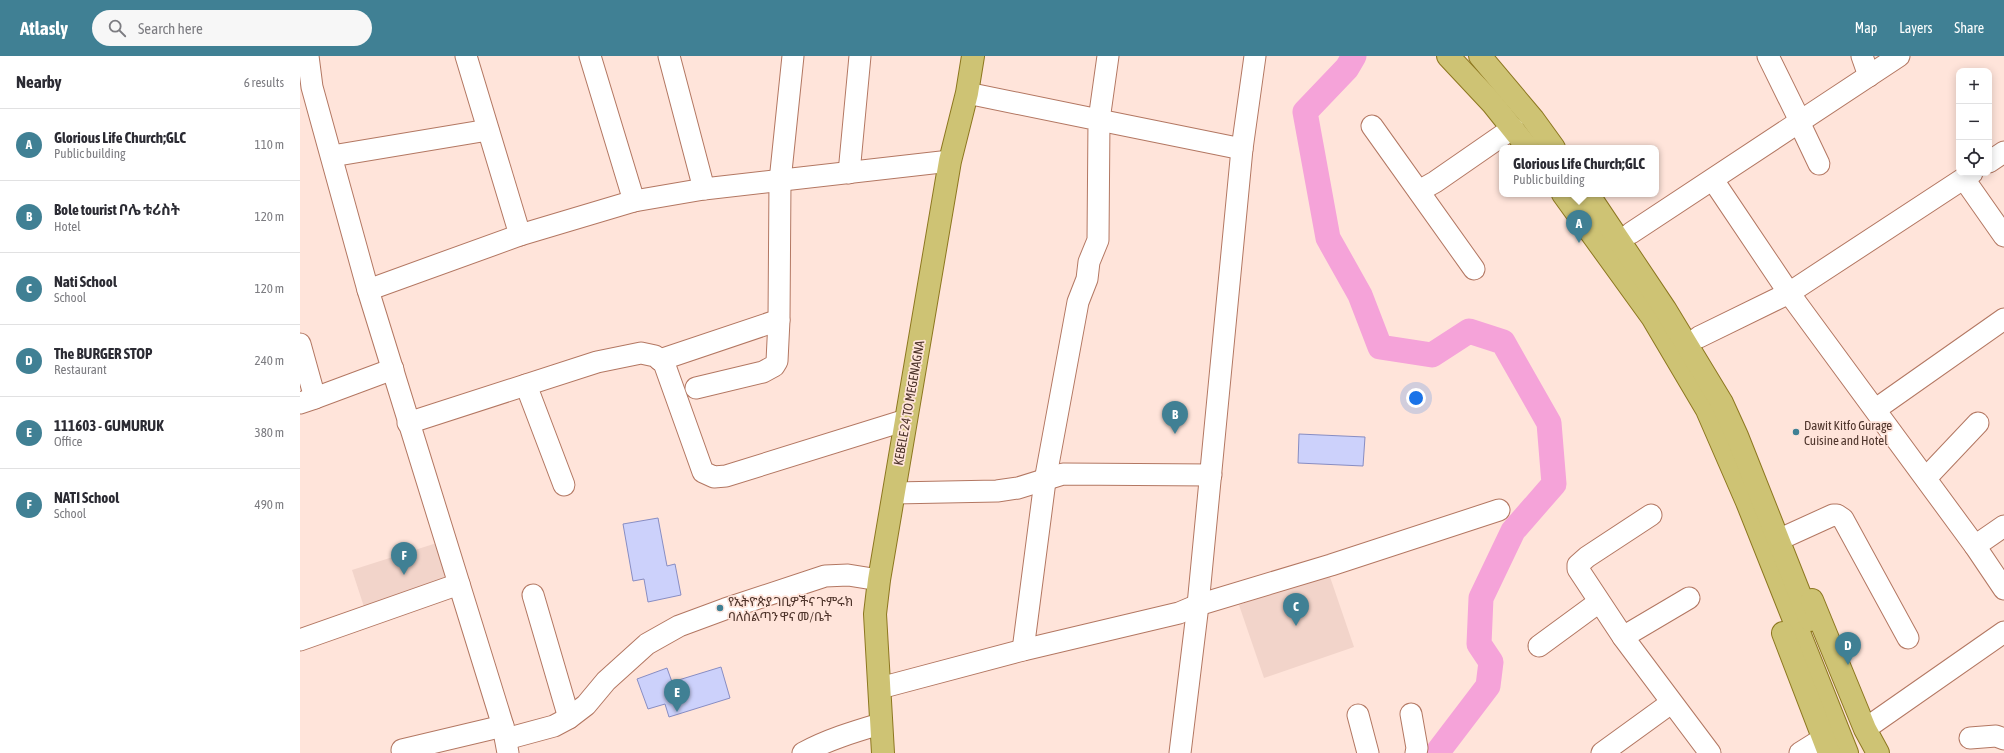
<!DOCTYPE html>
<meta charset="utf-8">
<style>
body{margin:0;font-family:"Asap Condensed","Noto Sans Ethiopic",sans-serif;background:#f7f7f7;color:#2b2b33}
.controls{position:absolute;right:12px;top:12px;display:grid;overflow:hidden;border-radius:8px;box-shadow:0 2px 10px #0003}
.controls button{width:36px;height:36px;display:grid;place-items:center;padding:0;border:0;border-bottom:1px solid #e1e1e2;background:#fff;color:#2b2b33;font:20px sans-serif}
.you{position:absolute;left:1116px;top:342px;width:14px;height:14px;margin:-10px;border:3px solid #fff;border-radius:50%;background:#1a73e8;box-shadow:0 0 0 6px #1a73e833}
.badge{display:grid;place-items:center;width:26px;height:26px;border-radius:50%;background:#408094;color:#fff;font-size:13px;font-weight:700}
.pin{position:absolute;translate:-50% -33px;filter:drop-shadow(0 1px 2px #0008)}
.pin::after{content:'';position:absolute;top:21px;width:14px;height:12px;background:inherit;clip-path:polygon(0 0,100% 0,50% 100%)}
.popup{position:absolute;left:1199px;top:89px;width:160px;height:52px;box-sizing:border-box;display:grid;place-content:center;border-radius:8px;background:#fff;filter:drop-shadow(0 1px 3px #0005);font-size:13px;white-space:nowrap;color:#7c7c81}
.popup b{font-size:15px;color:#2b2b33}
.popup::after{content:'';position:absolute;left:50%;top:100%;margin-left:-8px;border:8px solid transparent;border-top-color:#fff}
.list{margin:0;padding:0;list-style:none}
h2{display:flex;justify-content:space-between;align-items:center;height:52px;margin:0;padding:0 16px;font-size:17px}
h2 small{font-size:13px;font-weight:400;color:#7c7c81}
.list li{display:grid;grid-template-columns:26px 1fr auto;gap:12px;align-items:center;box-sizing:border-box;height:72px;padding:0 16px;border-top:1px solid #e1e1e2}
.list b{display:block;font-size:15px;white-space:nowrap}
.list p{margin:0;font-size:13px;white-space:nowrap;color:#7c7c81}
.list em{font-size:13px;font-style:normal;color:#7c7c81}
.icon{flex:none;width:22px;height:22px;fill:none;stroke:currentColor;stroke-width:2;stroke-linecap:round;stroke-linejoin:round}
.map{position:relative;flex:none;width:1704px;height:697px;overflow:hidden}
header{display:flex;align-items:center;gap:24px;box-sizing:border-box;height:56px;padding:0 20px;background:#408094;color:#fff}
header strong{font-size:19px}
nav{display:flex;gap:22px;margin-inline-start:auto;font-size:14px}
.search{width:280px;height:36px;background:#f7f7f7;display:flex;align-items:center;gap:10px;box-sizing:border-box;padding:0 14px;border-radius:22px;color:#7c7c81;font-size:15px}
main{display:flex}
aside{flex:1;background:#fff}
.map>svg:first-child{display:block}
.built{fill:#f2d4ca}
.lines{fill:none;stroke-linecap:round;stroke-linejoin:round}
.river{stroke:#f5a3d9;stroke-width:25}
.building{fill:#ccd1fb;stroke:#888dc3}
.minor-casing{stroke:#b37762;stroke-width:23}
.major-casing{stroke:#8d771f;stroke-width:24}
.minor{stroke:#fff;stroke-width:21}
.major{stroke:#cec374;stroke-width:22}
.poi-dot{fill:#408094;stroke:#ffe4da;stroke-width:1.5}
.labels{text-anchor:middle;dominant-baseline:central;stroke-width:3.5;stroke-linejoin:round;paint-order:stroke}
.street-label{font-size:13px;fill:#4f352c;stroke:#ffe4da}
.poi-label{font-size:13px;fill:#4f352c;stroke:#ffe4da;text-anchor:start}
</style>
<header>
<strong>Atlasly</strong>
<div class="search"><svg class="icon" aria-label="search" viewBox="0 0 24 24"><circle cx="10" cy="10" r="6"/><path d="M15 15l6 6"/></svg>Search here</div>
<nav><a>Map</a><a>Layers</a><a>Share</a></nav>
</header>
<main>
<aside>
<h2>Nearby<small>6 results</small></h2>
<ul class="list">
<li><span class="badge">A</span><div><b>Glorious Life Church;GLC</b><p>Public building</p></div><em>110 m</em></li>
<li><span class="badge">B</span><div><b>Bole tourist ቦሌ ቱሪስት</b><p>Hotel</p></div><em>120 m</em></li>
<li><span class="badge">C</span><div><b>Nati School</b><p>School</p></div><em>120 m</em></li>
<li><span class="badge">D</span><div><b>The BURGER STOP</b><p>Restaurant</p></div><em>240 m</em></li>
<li><span class="badge">E</span><div><b>111603 - GUMURUK</b><p>Office</p></div><em>380 m</em></li>
<li><span class="badge">F</span><div><b>NATI School</b><p>School</p></div><em>490 m</em></li>
</ul>
</aside>
<div class="map">
<svg width="1704" height="697" viewBox="0 0 1704 697">
<rect width="100%" height="100%" fill="#ffe4da"/>
<g class="built">
<path d="M 143,485 L 156,524 L 66,557 L 52,514 Z"/>
<path d="M 1029,518 L 1054,591 L 964,622 L 939,549 Z"/>
</g>
<g class="lines">
<path class="river" d="M 1054,0 L 1047,12 L 1005,56 L 1028,182 L 1060,239 L 1080,291 L 1132,299 L 1169,275 L 1203,286 L 1249,367 L 1254,428 L 1213,475 L 1181,542 L 1179,588 L 1191,606 L 1188,630 L 1137,697"/>
</g>
<g class="building">
<path d="M 999,378 L 1065,381 L 1063,410 L 998,407 Z"/>
<path d="M 358,462 L 367,510 L 375,508 L 381,539 L 348,546 L 344,523 L 333,525 L 323,468 Z"/>
<path d="M 421,611 L 430,642 L 369,661 L 365,648 L 348,653 L 337,623 L 367,612 L 372,626 Z"/>
</g>
<g class="lines">
<defs>
<g id="minor">
<path d="M 8,0 L 12,31 L 68,234 L 203,670 L 208,697"/>
<path d="M 166,0 L 220,179"/>
<path d="M 290,0 L 334,145"/>
<path d="M 369,0 L 404,133"/>
<path d="M 808,0 L 799,64 L 942,93"/>
<path d="M 1468,0 L 1500,65"/>
<path d="M 1562,0 L 1569,20"/>
<path d="M 667,37 L 799,64 L 798,184 L 789,206 L 787,223 L 778,246 L 745,425 L 723,594"/>
<path d="M 1499,66 L 1519,108"/>
<path d="M 1072,70 L 1174,213"/>
<path d="M 32,100 L 188,74"/>
<path d="M 1689,106 L 1704,96"/>
<path d="M 549,117 L 560,0"/>
<path d="M 1664,123 L 1704,180"/>
<path d="M 1413,124 L 1489,237 L 1675,490 L 1704,533"/>
<path d="M 1119,135 L 1135,126 L 1213,72"/>
<path d="M 1331,177 L 1599,0"/>
<path d="M 68,234 L 220,179 L 334,145 L 404,133 L 650,105"/>
<path d="M 1399,281 L 1489,237 L 1672,117"/>
<path d="M 0,288 L 15,342 L 0,347"/>
<path d="M 360,304 L 479,264 L 480,125 L 493,0"/>
<path d="M 226,329 L 264,429"/>
<path d="M 396,332 L 463,316 L 474,310 L 477,305 L 479,264"/>
<path d="M 15,342 L 93,313"/>
<path d="M 1576,353 L 1704,263"/>
<path d="M 108,367 L 297,306 L 341,297 L 355,300 L 364,307 L 403,416 L 414,421 L 426,420 L 606,364"/>
<path d="M 1626,422 L 1678,367"/>
<path d="M 594,437 L 697,435 L 718,432 L 763,418 L 911,419"/>
<path d="M 1351,459 L 1287,501 L 1278,509 L 1278,513 L 1323,581 L 1410,697"/>
<path d="M 1489,479 L 1533,459 L 1537,459 L 1543,463 L 1608,582"/>
<path d="M 1675,490 L 1704,470"/>
<path d="M 233,539 L 269,662"/>
<path d="M 1323,581 L 1389,542"/>
<path d="M 0,584 L 159,528"/>
<path d="M 1239,590 L 1299,546"/>
<path d="M 580,632 L 723,594 L 879,557 L 898,549 L 1031,509 L 1199,454"/>
<path d="M 1111,658 L 1117,692 L 1116,697"/>
<path d="M 1058,659 L 1068,697"/>
<path d="M 1565,673 L 1704,576"/>
<path d="M 1670,682 L 1696,680 L 1704,683"/>
<path d="M 206,683 L 254,670 L 269,662 L 286,649 L 306,625 L 347,588 L 379,570 L 425,553 L 525,520 L 548,519 L 579,524"/>
<path d="M 102,694 L 203,670"/>
<path d="M 503,697 C 527,684 553,676 580,668"/>
<path d="M 880,697 L 898,549 L 942,93 L 955,0"/>
<path d="M 1302,697 L 1371,647"/>
<path d="M 1500,697 L 1524,682"/>
</g>
<g id="major">
<path d="M 1148,0 L 1192,47 L 1228,92"/>
<path d="M 1180,0 L 1233,63 L 1254,92"/>
<path d="M 1263,138 L 1352,261 L 1407,354 L 1447,446 L 1547,697"/>
<path d="M 1288,138 L 1365,253 L 1422,347 L 1437,380 L 1510,564"/>
<path d="M 1512,544 L 1565,673 L 1578,697"/>
<path d="M 1483,577 L 1529,697"/>
<path d="M 583,697 L 575,558 L 579,524 L 650,105 L 667,37 L 673,0"/>
</g>
</defs>
<use href="#minor" class="minor-casing"/>
<use href="#major" class="major-casing"/>
<use href="#minor" class="minor"/>
<use href="#major" class="major"/>
</g>
<g class="poi-dot">
<circle cx="1496" cy="376" r="4"/>
<circle cx="420" cy="552" r="4"/>
</g>
<g class="labels">
<g class="street-label">
<text transform="translate(609 347) rotate(-80)">KEBELE 24 TO MEGENAGNA</text>
</g>
<g class="poi-label">
<text x="1504" y="369">Dawit Kitfo Gurage<tspan x="1504" dy="15">Cuisine and Hotel</tspan></text>
<text x="428" y="545">የኢትዮጵያ ገቢዎችና ጉምሩክ<tspan x="428" dy="15">ባለስልጣን ዋና መ/ቤት</tspan></text>
</g>
</g>
</svg>
<div class="controls">
<button>+</button>
<button>−</button>
<button><svg class="icon" aria-label="locate" viewBox="0 0 24 24"><circle cx="12" cy="12" r="6"/><path d="M12 2v4M12 18v4M2 12h4M18 12h4"/></svg></button>
</div>
<div class="you"></div>
<div class="pin badge" style="left:1279px;top:187px">A</div>
<div class="popup"><b>Glorious Life Church;GLC</b>Public building</div>
<div class="pin badge" style="left:875px;top:378px">B</div>
<div class="pin badge" style="left:996px;top:570px">C</div>
<div class="pin badge" style="left:1548px;top:609px">D</div>
<div class="pin badge" style="left:377px;top:656px">E</div>
<div class="pin badge" style="left:104px;top:519px">F</div>
</div>
</main>
